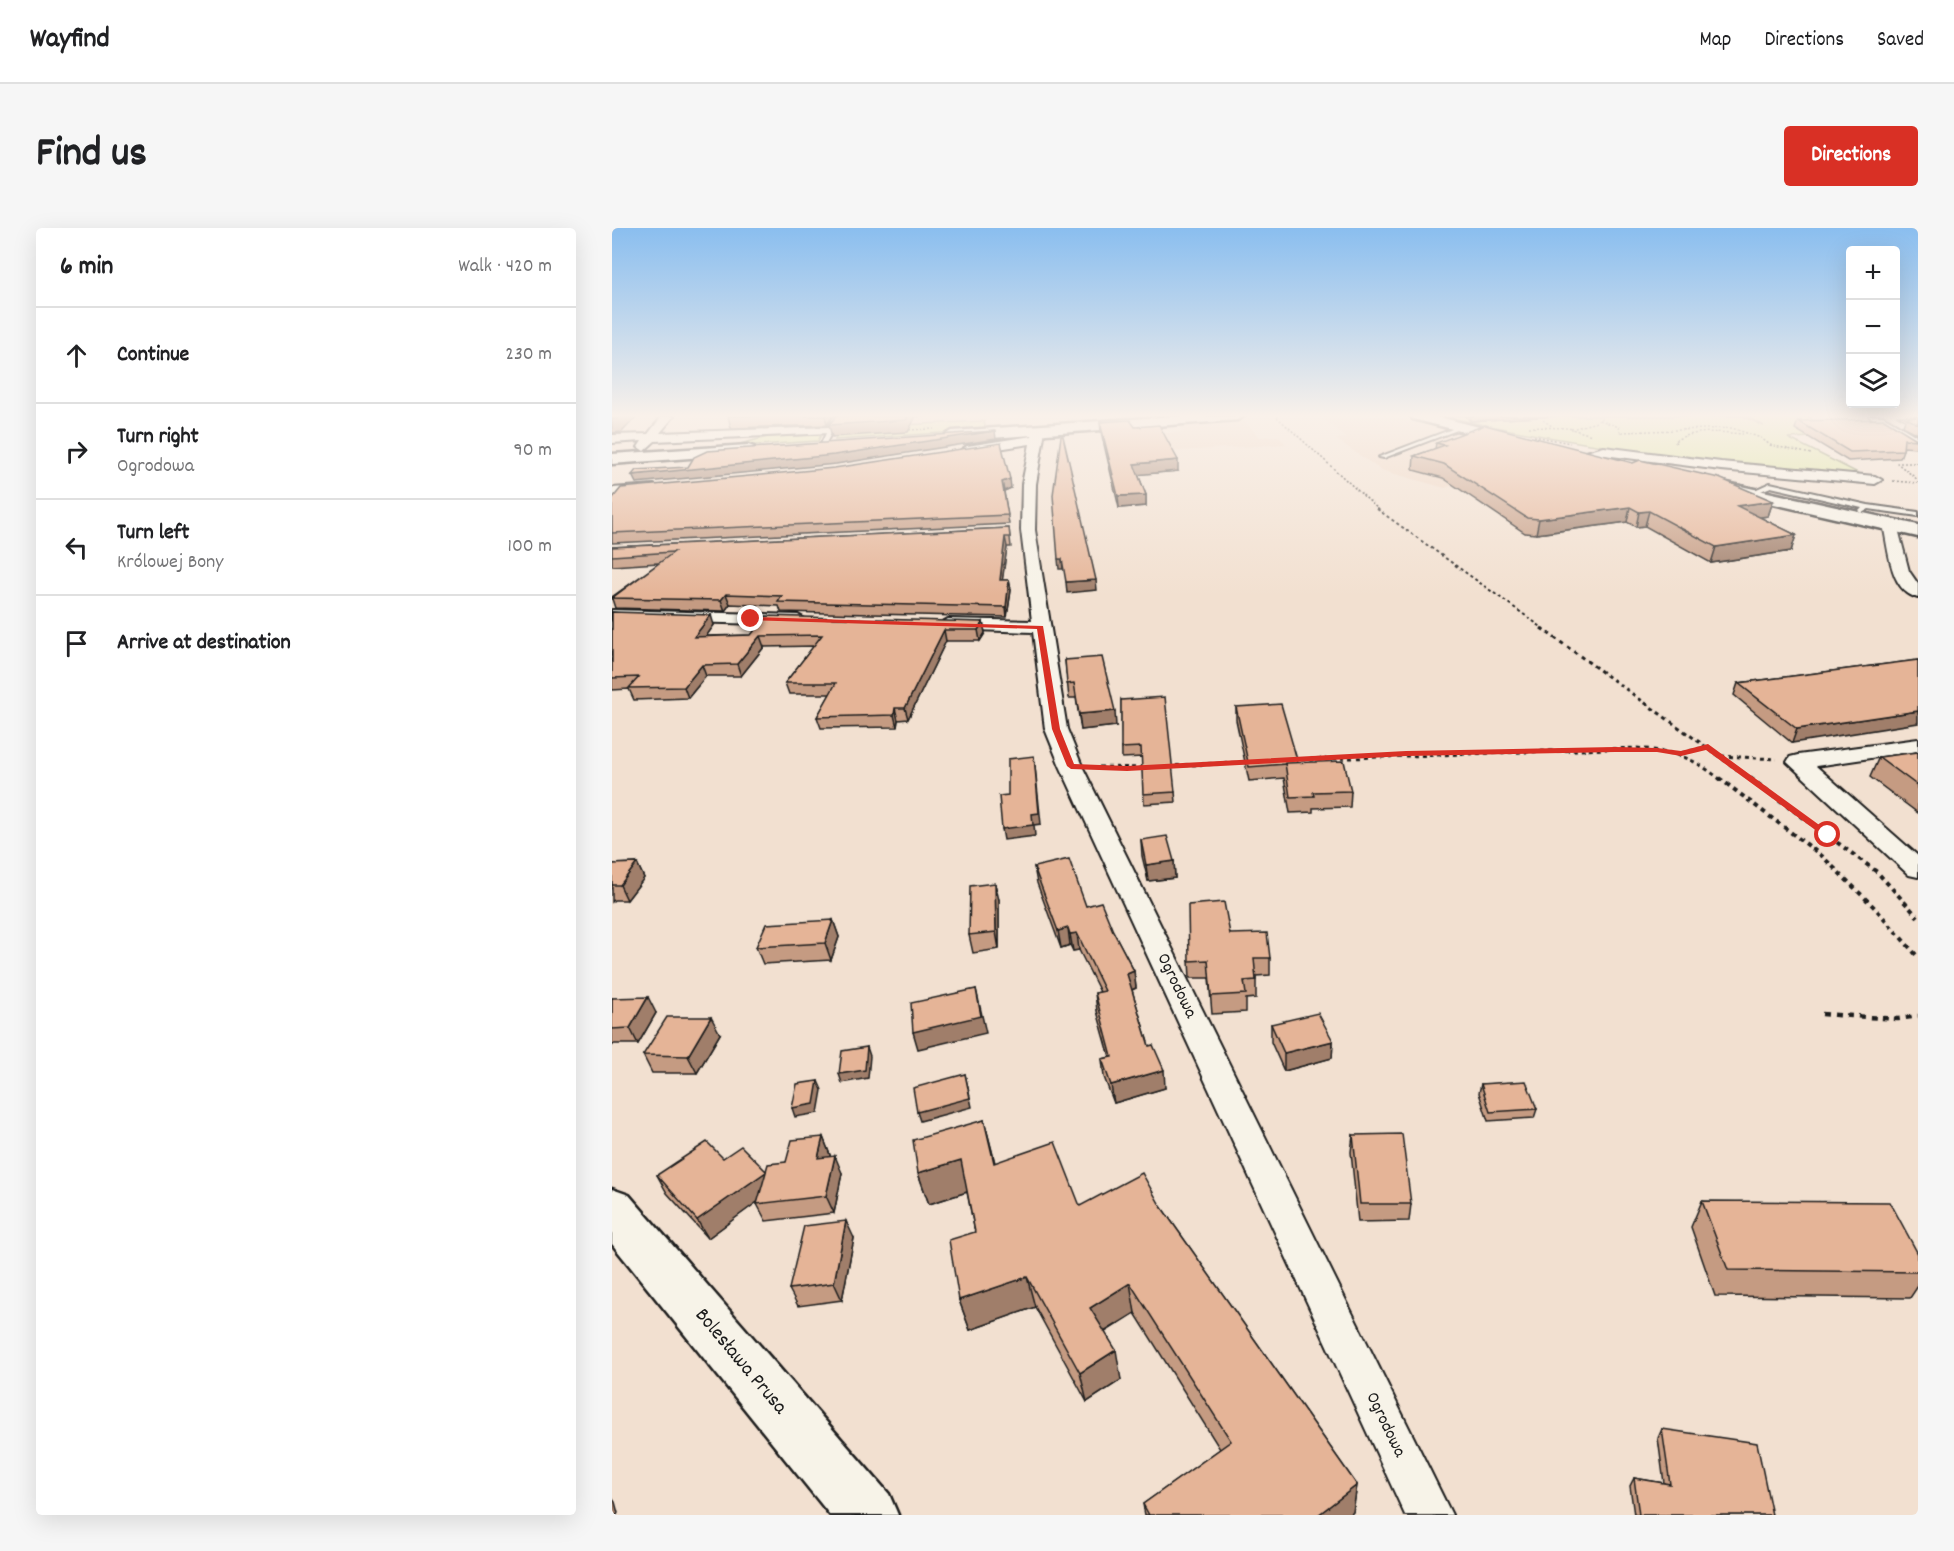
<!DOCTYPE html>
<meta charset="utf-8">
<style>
body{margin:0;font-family:Dekko,sans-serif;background:#f6f6f6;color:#202124}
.controls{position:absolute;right:18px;top:18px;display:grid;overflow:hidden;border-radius:6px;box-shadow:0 6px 24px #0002}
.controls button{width:54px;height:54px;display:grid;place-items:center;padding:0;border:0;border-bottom:2px solid #e0e0e0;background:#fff;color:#202124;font:30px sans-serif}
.stop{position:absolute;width:18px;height:18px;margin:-14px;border:4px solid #d93025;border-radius:50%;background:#fff}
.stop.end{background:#d93025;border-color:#fff;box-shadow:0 2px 6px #0008}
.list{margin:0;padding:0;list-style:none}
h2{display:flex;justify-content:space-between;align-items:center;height:78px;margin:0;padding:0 24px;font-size:26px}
h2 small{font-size:20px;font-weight:400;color:#757577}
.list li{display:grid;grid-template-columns:39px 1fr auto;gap:18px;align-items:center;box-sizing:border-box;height:96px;padding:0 24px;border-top:2px solid #e0e0e0}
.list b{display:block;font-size:22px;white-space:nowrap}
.list p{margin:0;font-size:20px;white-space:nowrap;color:#757577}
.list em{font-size:20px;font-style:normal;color:#757577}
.icon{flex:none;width:33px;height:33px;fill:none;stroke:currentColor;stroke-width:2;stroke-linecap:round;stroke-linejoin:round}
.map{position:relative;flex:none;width:1306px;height:1287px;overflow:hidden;border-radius:6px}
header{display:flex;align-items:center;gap:36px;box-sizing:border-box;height:84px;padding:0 30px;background:#fff;border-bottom:2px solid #e0e0e0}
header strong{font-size:28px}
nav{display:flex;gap:33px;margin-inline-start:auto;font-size:21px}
.intro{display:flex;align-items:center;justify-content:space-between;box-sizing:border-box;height:144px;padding:0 36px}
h1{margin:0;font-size:42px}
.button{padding:15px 27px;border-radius:6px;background:#d93025;color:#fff;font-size:21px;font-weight:700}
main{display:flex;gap:36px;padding:0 36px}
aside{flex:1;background:#fff;border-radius:6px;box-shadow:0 6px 24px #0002}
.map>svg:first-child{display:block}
.built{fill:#eed3bf}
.green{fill:#d9e597;stroke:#7a805a;stroke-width:1.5}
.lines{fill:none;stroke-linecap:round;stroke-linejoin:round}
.lane-casing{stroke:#1c1c1c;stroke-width:4}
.street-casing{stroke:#1c1c1c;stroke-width:4}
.secondary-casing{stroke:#1c1c1c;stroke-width:5}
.path-far4{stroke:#1c1c1c;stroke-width:1.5;stroke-dasharray:2 2;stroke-linecap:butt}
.path-far3{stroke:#1c1c1c;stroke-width:2;stroke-dasharray:3 3;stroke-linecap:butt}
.path-far2{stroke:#1c1c1c;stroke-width:3;stroke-dasharray:4 4;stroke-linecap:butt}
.path-far1{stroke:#1c1c1c;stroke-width:4;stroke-dasharray:4.5 4.5;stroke-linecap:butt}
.path{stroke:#1c1c1c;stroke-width:4.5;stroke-dasharray:6 6;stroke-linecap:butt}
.lane{fill:#f7f3e8;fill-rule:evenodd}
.street{fill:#f7f3e8;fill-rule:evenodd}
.secondary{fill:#f7f3e8;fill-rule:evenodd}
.wall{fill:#c59b82;stroke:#1c1c1c;stroke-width:1.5}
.shaded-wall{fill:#a07e6a;stroke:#1c1c1c;stroke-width:1.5}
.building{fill:#e5b497;stroke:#1c1c1c;stroke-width:1.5}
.route{fill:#d93025}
.labels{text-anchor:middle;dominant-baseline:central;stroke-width:6;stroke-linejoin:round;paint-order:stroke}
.street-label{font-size:18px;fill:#1c1c1c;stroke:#f7f3e8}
.near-street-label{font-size:21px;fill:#1c1c1c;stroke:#f7f3e8}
</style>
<header>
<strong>Wayfind</strong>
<nav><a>Map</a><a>Directions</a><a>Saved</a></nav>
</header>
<div class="intro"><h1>Find us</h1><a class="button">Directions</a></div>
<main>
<aside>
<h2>6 min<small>Walk · 420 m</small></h2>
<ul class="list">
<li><svg class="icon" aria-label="ahead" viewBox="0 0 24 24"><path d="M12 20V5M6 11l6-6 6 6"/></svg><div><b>Continue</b></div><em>230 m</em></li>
<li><svg class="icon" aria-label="right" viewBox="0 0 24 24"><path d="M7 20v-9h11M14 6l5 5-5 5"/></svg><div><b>Turn right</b><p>Ogrodowa</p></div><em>90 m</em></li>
<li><svg class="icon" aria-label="left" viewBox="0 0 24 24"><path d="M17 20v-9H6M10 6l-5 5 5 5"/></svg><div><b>Turn left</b><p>Królowej Bony</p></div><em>100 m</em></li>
<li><svg class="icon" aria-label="arrive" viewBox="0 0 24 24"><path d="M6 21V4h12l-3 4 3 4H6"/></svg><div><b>Arrive at destination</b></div></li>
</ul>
</aside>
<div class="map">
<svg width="1306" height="1287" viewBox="0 0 1306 1287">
<rect width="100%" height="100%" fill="#f2e0d0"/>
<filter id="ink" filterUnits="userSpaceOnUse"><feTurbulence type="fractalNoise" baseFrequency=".0167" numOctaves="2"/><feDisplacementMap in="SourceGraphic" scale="12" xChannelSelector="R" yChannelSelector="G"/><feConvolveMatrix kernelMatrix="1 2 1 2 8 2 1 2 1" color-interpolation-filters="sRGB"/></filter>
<g filter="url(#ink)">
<g class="built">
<path d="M 217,188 L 379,188 L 376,193 L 210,199 Z"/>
<path d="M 708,188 L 776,188 L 933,225 L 833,260 L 769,242 L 724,211 L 735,210 Z"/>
<path d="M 631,192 L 648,209 L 666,208 L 674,216 L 538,225 L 526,207 L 572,204 L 568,197 Z"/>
</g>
<g class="green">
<path d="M 832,188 L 1131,188 L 1152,198 L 1134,188 L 1195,188 L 1225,208 L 1176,210 L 1254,249 C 1112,236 972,220 832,188 Z"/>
<path d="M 372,193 L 374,202 L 223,212 L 226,200 Z"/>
<path d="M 209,207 L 206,213 L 115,219 L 156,209 Z"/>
</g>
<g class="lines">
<defs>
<g id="lane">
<path d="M 222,188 L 228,188 L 213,217 L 208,218 Z"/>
<path d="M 848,198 L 853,199 L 772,230 L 767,229 Z"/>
<path d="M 1158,255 L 1256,277 L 1306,284 L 1306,288 L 1257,281 L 1250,285 L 1247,283 L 1250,280 L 1159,259 L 1141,266 L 1136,265 Z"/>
</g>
<g id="street">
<path d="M 50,188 L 62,188 L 48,205 L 217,199 L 223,202 L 217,205 L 43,213 L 32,223 L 26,219 L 30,213 L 0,215 L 0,207 L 36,206 Z"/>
<path d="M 1257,188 L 1271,188 L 1306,209 L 1306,218 Z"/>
<path d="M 427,199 L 433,202 L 424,256 L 423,302 L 455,501 L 470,538 L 840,1287 L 793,1287 L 448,538 L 433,501 L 421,404 L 336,401 L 327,396 L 336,391 L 420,393 L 409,302 L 410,256 L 418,216 L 355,226 L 349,222 L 355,218 L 420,208 L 423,200 Z"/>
<path d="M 992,219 L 1109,234 L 1263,248 L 1270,252 L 1263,256 L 1109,242 L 992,227 L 969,231 L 963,227 Z"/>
<path d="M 42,257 L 49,261 L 47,264 L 0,268 L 0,260 Z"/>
<path d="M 1278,293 L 1285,297 L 1297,343 L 1306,356 L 1306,370 C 1277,363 1277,320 1271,297 Z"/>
<path d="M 0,382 L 186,387 L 195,392 L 186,397 L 0,392 Z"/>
<path d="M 1306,511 L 1306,523 L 1204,538 L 1306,628 L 1306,649 L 1297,647 L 1175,534 L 1178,529 L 1186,527 Z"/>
</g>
<g id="secondary">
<path d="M 564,188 L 632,188 L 625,192 L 340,213 L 332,208 L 340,203 Z"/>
<path d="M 799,188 L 823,188 L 908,209 L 911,212 L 903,217 L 801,191 Z"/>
<path d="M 136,217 L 142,219 L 144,222 L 142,225 L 0,236 L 0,226 Z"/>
<path d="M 1106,253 L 1306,297 L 1306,309 L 1100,262 L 1097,258 L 1100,254 Z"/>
<path d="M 0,961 L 17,967 L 277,1266 L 286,1287 L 218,1287 L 0,1016 Z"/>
</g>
</defs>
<use href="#lane" class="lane-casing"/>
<use href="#street" class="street-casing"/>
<use href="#secondary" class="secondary-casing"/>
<g class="path-far4">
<path d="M 298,189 L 314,189"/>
<path d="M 665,189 L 767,282"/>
<path d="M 931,192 L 940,198"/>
<path d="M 988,192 L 1007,199 L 1009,206"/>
<path d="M 917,199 L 956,200 L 980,207"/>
<path d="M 959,201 L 985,194 L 993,188"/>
<path d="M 293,202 L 322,201"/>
<path d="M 1010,204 L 1120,200 L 1149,210 L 1158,217 L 1199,226"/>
<path d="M 922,208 L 958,215"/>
<path d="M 1064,215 L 1062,213 C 1083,201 1107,204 1131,206"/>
<path d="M 1306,235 L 1285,235 L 1306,252"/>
<path d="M 1281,253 L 1306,255"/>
</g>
<path class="path-far3" d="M 765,281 L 932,401"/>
<g class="path-far2">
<path d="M 929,400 L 1140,552"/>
<path d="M 1070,525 L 1094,519"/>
<path d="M 1109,528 L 1165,531"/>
<path d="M 681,532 L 1025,520 C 1063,524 1079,528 1109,552"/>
<path d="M 556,538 L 638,534"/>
<path d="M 487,539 L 533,540"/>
</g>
<g class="path-far1">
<path d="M 1107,550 L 1210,628 L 1263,680 L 1306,729"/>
<path d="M 1138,550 L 1265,644 L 1306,689"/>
</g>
<path class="path" d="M 1210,786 L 1286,791 L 1306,788"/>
<use href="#lane" class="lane"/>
<use href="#street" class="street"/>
<use href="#secondary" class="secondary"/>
</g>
<g class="wall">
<path d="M 116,188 L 220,188 L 215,197 L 119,200 Z"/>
<path d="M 854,188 L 944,188 L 858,193 Z"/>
<path d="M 1286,188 L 1306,188 L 1306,206 L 1291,198 L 1293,192 Z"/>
<path d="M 1186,193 L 1306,211 L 1306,215 L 1304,220 L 1292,219 L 1288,230 L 1236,233 L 1183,201 Z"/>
<path d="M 488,194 L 523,199 L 566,243 L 526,246 L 534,267 L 534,278 L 507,280 L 489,204 Z"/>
<path d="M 824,215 L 1161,273 L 1156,288 L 1147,289 L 1184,307 L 1179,323 L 1099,335 L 1033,298 L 1024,299 L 1015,294 L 924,306 L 913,305 L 831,250 L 801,242 L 802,228 L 823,221 Z"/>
<path d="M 399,260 L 392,263 L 397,296 L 0,315 L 0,271 Z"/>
<path d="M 397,300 L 399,319 L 395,319 L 390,352 L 397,352 L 399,362 L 395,389 L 169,384 L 167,378 L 118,376 L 113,383 L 3,380 L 0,371 L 0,369 L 47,335 L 0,338 L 0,319 Z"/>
<path d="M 0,384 L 102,397 L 94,408 L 139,407 L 371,394 L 373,405 L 368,413 L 334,413 L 296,491 L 286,492 L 285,499 L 209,500 L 205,489 L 218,466 L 177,466 L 173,455 L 202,418 L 152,419 L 129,448 L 94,448 L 76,470 L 22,472 L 17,461 L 0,462 Z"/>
<path d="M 453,432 L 504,498 L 469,502 L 464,470 L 457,470 Z"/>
<path d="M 1306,432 L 1180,515 L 1122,467 L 1126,455 Z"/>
<path d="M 509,472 L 563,564 L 564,574 L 532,576 L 530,529 L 510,530 Z"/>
<path d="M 624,479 L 686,535 L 739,563 L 738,579 L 701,580 L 701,584 L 678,585 L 672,550 L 637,553 L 624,492 Z"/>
<path d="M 1306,524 L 1306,585 L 1258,549 L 1267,529 Z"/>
<path d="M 529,612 L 562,633 L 563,650 L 536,653 L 530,628 Z"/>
<path d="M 25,635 L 32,650 L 15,672 L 2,672 L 0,674 L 0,636 Z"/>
<path d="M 422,639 L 474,678 L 501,703 L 522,743 L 524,760 L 520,762 L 537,818 L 553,860 L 502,875 L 492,849 L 490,831 L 498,829 L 485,783 L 483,765 L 488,764 L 467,722 L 461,723 L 458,717 L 449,720 L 425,655 Z"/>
<path d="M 387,672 L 387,721 L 361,725 L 357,707 Z"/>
<path d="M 221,692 L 227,709 L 219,732 L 151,736 L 144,719 Z"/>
<path d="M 618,706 L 658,730 L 658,747 L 644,748 L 644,770 L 634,771 L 634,784 L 600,786 L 597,750 L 578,750 L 577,733 Z"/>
<path d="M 0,770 L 44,785 L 26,816 L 2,816 L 0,818 Z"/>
<path d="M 659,796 L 721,813 L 720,830 L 672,843 L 659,814 Z"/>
<path d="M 108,806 L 85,845 L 40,845 L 31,827 Z"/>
<path d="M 869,856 L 925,881 L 922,890 L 876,893 L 867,865 Z"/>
<path d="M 372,892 L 383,935 L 468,978 L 548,977 L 745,1257 L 741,1284 L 738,1287 L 533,1287 L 531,1276 L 608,1221 L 523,1085 L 493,1104 L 509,1152 L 475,1174 L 423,1079 L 358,1102 L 347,1072 L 363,1004 L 355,964 L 317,976 L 306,945 Z"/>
<path d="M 741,907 L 799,976 L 797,993 L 746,994 L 739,924 Z"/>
<path d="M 211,909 L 218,927 L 218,928 L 230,945 L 222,985 L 154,993 L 145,976 L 146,973 L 96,1010 L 55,965 L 45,947 L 111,930 L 154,943 L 174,934 Z"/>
<path d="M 1090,973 L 1306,1026 L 1306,1058 L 1298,1070 L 1103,1068 L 1079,999 Z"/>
<path d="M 242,1010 L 230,1072 L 186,1078 L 177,1061 Z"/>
<path d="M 1050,1201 L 1160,1287 L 1022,1287 L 1018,1258 L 1022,1250 L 1052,1255 L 1046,1210 Z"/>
</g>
<g class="shaded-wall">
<path d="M 8,188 L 25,188 L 10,204 L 0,205 L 0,191 Z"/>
<path d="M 213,188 L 220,188 L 215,197 Z"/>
<path d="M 296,188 L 304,188 L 296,204 L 220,209 L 217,197 Z"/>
<path d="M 859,188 L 944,188 L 858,193 Z"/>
<path d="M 383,203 L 384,211 L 224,236 L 24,255 L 20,247 Z"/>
<path d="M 566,232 L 566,243 L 523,247 L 522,236 Z"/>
<path d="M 398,251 L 399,260 L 392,263 L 390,254 Z"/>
<path d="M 534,267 L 534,278 L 507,280 L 506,268 Z"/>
<path d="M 1161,273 L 1156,288 L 1120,293 L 1125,278 Z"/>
<path d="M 1018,279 L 1015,294 L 924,306 L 927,291 Z"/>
<path d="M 1037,283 L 1033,298 L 1024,299 L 1027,284 Z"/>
<path d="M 1184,307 L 1179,323 L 1099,335 L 1104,319 Z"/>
<path d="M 393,309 L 395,319 L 389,362 L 388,352 Z"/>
<path d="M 446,331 L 450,331 L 451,341 L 447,341 Z"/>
<path d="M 397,352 L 399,362 L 395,389 L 394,379 Z"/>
<path d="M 484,352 L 485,362 L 455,365 L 454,354 Z"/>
<path d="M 114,366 L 118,376 L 113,383 L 109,372 Z"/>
<path d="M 99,387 L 102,397 L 86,420 L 82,409 Z"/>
<path d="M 371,394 L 373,405 L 368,413 L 366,402 Z"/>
<path d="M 332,402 L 334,413 L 296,491 L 293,480 Z"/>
<path d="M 148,408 L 152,419 L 129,448 L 125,436 Z"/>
<path d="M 90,437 L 94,448 L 76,470 L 72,459 Z"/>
<path d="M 283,480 L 286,492 L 285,499 L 282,487 Z"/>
<path d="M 503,483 L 504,498 L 469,502 L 467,486 Z"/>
<path d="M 1306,483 L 1306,495 L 1180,515 L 1185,501 Z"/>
<path d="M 422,528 L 429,596 L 422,597 L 423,608 L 392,612 L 390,601 L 420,586 Z"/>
<path d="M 562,633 L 563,650 L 536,653 L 534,637 Z"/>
<path d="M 25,635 L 32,650 L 15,672 L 8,657 Z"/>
<path d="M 383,655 L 387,672 L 387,721 L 384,704 Z"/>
<path d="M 221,692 L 227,709 L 219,732 L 213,715 Z"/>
<path d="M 456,700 L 458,717 L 449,720 L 446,703 Z"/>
<path d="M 465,705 L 467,722 L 461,723 L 458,706 Z"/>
<path d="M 522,743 L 524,760 L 517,763 L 515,746 Z"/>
<path d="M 364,761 L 374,805 L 306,821 L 301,804 Z"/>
<path d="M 36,769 L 44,785 L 26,816 L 18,800 Z"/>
<path d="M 99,789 L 108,806 L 85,845 L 76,828 Z"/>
<path d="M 721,813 L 720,830 L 672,843 L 672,825 Z"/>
<path d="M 255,819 L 258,828 L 256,850 L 230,855 L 227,846 Z"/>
<path d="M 552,842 L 553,860 L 502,875 L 499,857 Z"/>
<path d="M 353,846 L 360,879 L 308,893 L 305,884 Z"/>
<path d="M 206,853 L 210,862 L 206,885 L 183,889 L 180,880 Z"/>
<path d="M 372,892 L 380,923 L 390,966 L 382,935 Z"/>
<path d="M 211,909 L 218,927 L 214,947 L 206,930 Z"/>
<path d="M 223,928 L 230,945 L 222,985 L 214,968 Z"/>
<path d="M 349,932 L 358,963 L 317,976 L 306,945 Z"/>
<path d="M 154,944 L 163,961 L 96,1010 L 85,992 Z"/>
<path d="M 234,993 L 242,1010 L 230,1072 L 222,1055 Z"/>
<path d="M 415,1049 L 423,1079 L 358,1102 L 347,1072 Z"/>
<path d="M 518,1055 L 523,1085 L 484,1109 L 478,1080 Z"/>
<path d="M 504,1122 L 509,1152 L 475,1174 L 468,1145 Z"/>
<path d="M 745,1257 L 741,1284 L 738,1287 L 706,1287 Z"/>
<path d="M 0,1270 L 3,1274 L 6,1285 L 5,1287 L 0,1287 Z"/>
</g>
<g class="building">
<path d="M 0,188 L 8,188 L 5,191 L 0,191 Z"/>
<path d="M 223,188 L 296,188 L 294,192 L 217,197 L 222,191 Z"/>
<path d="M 1303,188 L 1306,188 L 1306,196 L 1294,190 L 1305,189 Z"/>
<path d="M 1272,191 L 1306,212 L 1292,211 L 1291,222 L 1238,224 L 1186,193 Z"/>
<path d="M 518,192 L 523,199 L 547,197 L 566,232 L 522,236 L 534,267 L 506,268 L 488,194 Z"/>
<path d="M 873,197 L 1021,235 L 1028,232 L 1107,250 L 1161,273 L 1125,278 L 1184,307 L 1104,319 L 1037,283 L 1027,284 L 1018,279 L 927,291 L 915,290 L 832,236 L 802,228 L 833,217 L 824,215 Z"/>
<path d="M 383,203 L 222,227 L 20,247 L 24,242 L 76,239 L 82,229 L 95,223 Z"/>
<path d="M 449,208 L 451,208 L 484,352 L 454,354 L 450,331 L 446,331 L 441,267 Z"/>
<path d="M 389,215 L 398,251 L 390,254 L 396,287 L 0,305 L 0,271 L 9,260 L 222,240 Z"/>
<path d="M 397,300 L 398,309 L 393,309 L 388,352 L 397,352 L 394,379 L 166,374 L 170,368 L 114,366 L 109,372 L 0,370 L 62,324 L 0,328 L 0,319 Z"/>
<path d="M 0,384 L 99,387 L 82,409 L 139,407 L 154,388 L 371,394 L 366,402 L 332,402 L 293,480 L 283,480 L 282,487 L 205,489 L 224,455 L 173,455 L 210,407 L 148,408 L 125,436 L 90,437 L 72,459 L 17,460 L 27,449 L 0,450 Z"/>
<path d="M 490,429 L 503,483 L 467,486 L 462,455 L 455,456 L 453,432 Z"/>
<path d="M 1306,432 L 1306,483 L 1185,501 L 1126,455 Z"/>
<path d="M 553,469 L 563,564 L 531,566 L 529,519 L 509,520 L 509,472 Z"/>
<path d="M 669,476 L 686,535 L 637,539 L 624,479 Z"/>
<path d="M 1306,524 L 1306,558 L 1267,529 Z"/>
<path d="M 422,528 L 427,585 L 420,586 L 421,597 L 390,601 L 387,568 L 396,567 L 396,531 Z"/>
<path d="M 732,533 L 739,563 L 701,564 L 702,568 L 678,569 L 673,535 Z"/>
<path d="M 555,608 L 562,633 L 534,637 L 529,612 Z"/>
<path d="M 457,631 L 474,678 L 489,674 L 501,703 L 522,743 L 515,746 L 537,818 L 541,817 L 552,842 L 499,857 L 490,831 L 500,829 L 483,765 L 493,763 L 465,705 L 458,706 L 456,700 L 446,703 L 422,639 Z"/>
<path d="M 25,635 L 8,657 L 0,657 L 0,636 Z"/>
<path d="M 383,655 L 384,704 L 357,707 L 358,658 Z"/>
<path d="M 612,674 L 618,706 L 655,705 L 658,730 L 642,730 L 644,752 L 632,753 L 634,766 L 599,768 L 596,732 L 577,733 L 576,677 Z"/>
<path d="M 221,692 L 213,715 L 144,719 L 154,696 Z"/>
<path d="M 364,761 L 369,788 L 301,804 L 299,775 Z"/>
<path d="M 36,769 L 18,800 L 0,801 L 0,770 Z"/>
<path d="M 706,785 L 721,813 L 672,825 L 659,796 Z"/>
<path d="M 55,789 L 99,789 L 76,828 L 31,827 Z"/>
<path d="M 255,819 L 253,842 L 227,846 L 230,823 Z"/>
<path d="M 353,846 L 358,870 L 305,884 L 301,860 Z"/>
<path d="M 206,853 L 202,876 L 180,880 L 185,856 Z"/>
<path d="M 914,853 L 925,881 L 878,884 L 869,856 Z"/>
<path d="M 372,892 L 382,935 L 443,914 L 468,978 L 530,945 L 548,977 L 745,1257 L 706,1287 L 537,1287 L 531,1276 L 619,1213 L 518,1055 L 478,1080 L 504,1122 L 468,1145 L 415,1049 L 347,1072 L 337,1012 L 363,1004 L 349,932 L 306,945 L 301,912 Z"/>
<path d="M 790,906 L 799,976 L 748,976 L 741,907 Z"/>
<path d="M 211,909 L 206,930 L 223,928 L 214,968 L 145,976 L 154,944 L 85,992 L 45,947 L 95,914 L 111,930 L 129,918 L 154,943 L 156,936 L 174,934 L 180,912 Z"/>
<path d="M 1090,973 L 1278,974 L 1306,1026 L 1306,1044 L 1116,1042 Z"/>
<path d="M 234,993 L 222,1055 L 177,1061 L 192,998 Z"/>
<path d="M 1050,1201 L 1145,1215 L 1160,1287 L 1027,1287 L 1022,1250 L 1058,1256 Z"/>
</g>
</g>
<linearGradient id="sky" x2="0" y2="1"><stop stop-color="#8abeef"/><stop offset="0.51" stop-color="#f9f1ea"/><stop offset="1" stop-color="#f9f1ea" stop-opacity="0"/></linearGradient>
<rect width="1306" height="368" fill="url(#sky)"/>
<path class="route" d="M 139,389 L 431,398 L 448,501 L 462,536 L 515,538 L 794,523 L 1003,519 L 1045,520 L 1069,523 L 1096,516 L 1221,607 L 1213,609 L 1094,522 L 1069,528 L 1045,524 L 1003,524 L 794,528 L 515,543 L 459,541 L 455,538 L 440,501 L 425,401 L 137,392 Z"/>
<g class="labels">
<g class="street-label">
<text transform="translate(564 758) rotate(64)">Ogrodowa</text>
<text transform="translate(773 1197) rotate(64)">Ogrodowa</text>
</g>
<g class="near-street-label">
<text transform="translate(128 1134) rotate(50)">Bolesława Prusa</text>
</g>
</g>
</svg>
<div class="controls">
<button>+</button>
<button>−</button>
<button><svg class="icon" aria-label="layers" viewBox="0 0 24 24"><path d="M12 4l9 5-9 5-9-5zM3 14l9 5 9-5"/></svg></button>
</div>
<div class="stop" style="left:1216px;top:607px"></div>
<div class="stop end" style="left:139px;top:391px"></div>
</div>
</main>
